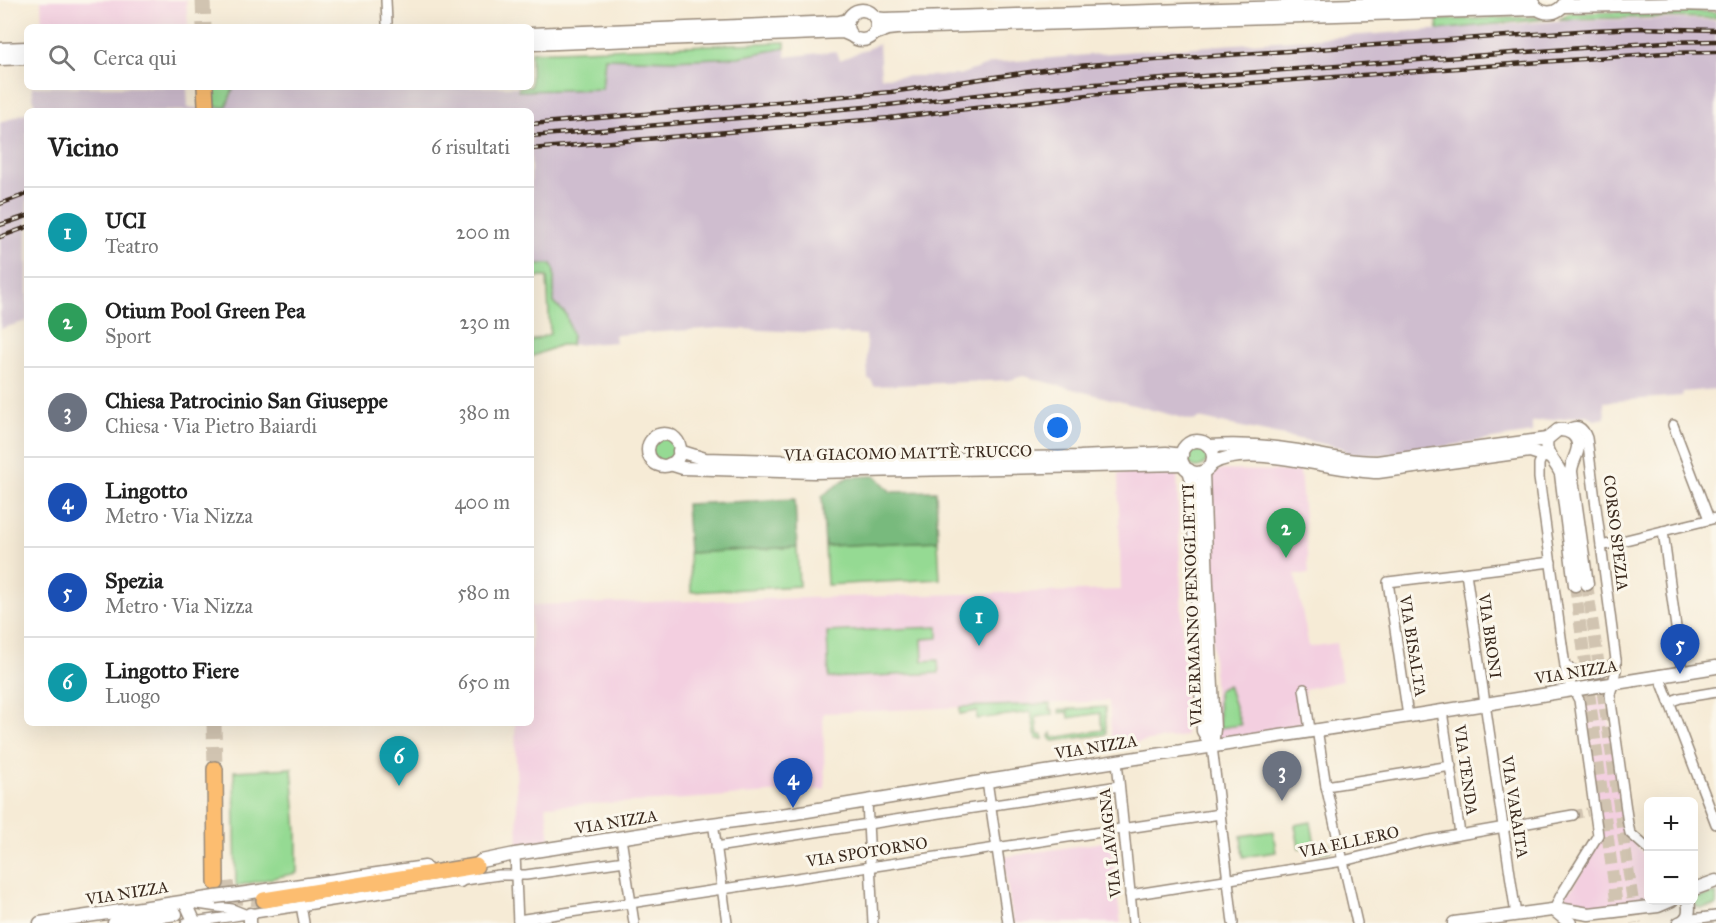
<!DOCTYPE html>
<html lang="it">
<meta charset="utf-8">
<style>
body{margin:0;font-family:"IM FELL Great Primer",serif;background:#f2f2f2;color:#222}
.controls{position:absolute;right:18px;bottom:18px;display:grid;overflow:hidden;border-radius:9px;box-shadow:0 6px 24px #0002}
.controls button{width:54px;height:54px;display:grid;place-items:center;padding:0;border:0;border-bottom:2px solid #e0e0e0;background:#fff;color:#222;font:30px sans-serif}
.you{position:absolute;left:1058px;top:428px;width:21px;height:21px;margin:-15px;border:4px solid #fff;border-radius:50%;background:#1a73e8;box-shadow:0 0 0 9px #1a73e833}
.badge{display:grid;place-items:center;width:39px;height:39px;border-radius:50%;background:#db2777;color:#fff;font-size:20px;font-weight:700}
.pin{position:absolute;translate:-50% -50px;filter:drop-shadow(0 2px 3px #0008)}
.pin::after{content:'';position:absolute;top:32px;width:21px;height:18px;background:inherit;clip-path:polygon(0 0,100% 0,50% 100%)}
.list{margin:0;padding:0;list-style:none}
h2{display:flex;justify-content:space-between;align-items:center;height:78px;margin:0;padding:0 24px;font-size:26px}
h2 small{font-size:20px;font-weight:400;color:#767676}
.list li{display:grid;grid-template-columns:39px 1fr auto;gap:18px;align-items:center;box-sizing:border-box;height:90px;padding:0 24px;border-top:2px solid #e0e0e0}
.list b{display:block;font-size:22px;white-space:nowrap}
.list p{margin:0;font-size:20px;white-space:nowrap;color:#767676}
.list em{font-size:20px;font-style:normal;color:#767676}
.icon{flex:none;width:33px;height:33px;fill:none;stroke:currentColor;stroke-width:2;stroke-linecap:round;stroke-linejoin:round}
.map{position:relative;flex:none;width:1716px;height:923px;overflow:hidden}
.search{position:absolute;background:#fff;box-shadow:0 6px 24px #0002;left:24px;top:24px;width:510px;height:66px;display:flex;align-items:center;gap:15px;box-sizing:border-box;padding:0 21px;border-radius:9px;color:#767676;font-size:22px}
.panel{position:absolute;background:#fff;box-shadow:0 6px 24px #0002;left:24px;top:108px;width:510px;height:618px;border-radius:9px}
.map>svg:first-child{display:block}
.built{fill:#f3cfe0}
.industrial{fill:#cfbdcf}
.green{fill:#95da93;stroke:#688258;stroke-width:1.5}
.forest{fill:#78ba7d;stroke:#5a724e;stroke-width:1.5}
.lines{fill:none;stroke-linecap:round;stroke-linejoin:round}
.minor-tunnel{stroke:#d1c4b1;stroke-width:9;stroke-dasharray:9 4.5;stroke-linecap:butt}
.tertiary-tunnel{stroke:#d1c4b1;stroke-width:12;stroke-dasharray:12 6;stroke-linecap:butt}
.primary-tunnel{stroke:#d1c4b1;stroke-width:15;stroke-dasharray:15 8;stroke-linecap:butt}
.minor-casing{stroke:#988a7a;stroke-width:12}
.tertiary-casing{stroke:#988a7a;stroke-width:15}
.primary-casing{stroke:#988a7a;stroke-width:18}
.minor{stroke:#fff;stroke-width:9}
.tertiary{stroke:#fff;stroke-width:12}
.primary{stroke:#fcbd6f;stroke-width:15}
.rail-casing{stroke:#3b2a1e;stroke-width:4.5}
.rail{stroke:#fbf7ec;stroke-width:2;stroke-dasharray:7;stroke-linecap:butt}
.tertiary-bridge-casing{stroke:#988a7a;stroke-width:15;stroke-linecap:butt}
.tertiary-bridge{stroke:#fff;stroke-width:12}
.labels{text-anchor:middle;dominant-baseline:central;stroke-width:6;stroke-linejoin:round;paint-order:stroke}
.street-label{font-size:16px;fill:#3b2a1e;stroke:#fbf7ec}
</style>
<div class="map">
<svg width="1716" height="923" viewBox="0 0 1716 923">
<rect width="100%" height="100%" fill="#fbf7ec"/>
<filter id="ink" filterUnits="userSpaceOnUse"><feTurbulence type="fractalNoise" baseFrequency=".0167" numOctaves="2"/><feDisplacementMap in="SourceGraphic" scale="12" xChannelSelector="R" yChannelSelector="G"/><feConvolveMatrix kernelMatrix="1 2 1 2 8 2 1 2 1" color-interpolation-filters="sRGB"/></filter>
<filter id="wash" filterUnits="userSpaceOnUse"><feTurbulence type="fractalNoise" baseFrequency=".008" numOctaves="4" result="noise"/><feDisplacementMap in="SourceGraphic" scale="24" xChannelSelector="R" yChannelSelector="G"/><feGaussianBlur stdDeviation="1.35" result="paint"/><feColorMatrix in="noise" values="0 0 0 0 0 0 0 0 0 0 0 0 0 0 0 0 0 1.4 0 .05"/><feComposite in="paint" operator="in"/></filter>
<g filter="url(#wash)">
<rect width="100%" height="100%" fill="#f6ebd6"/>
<g class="built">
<path d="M 41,0 L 186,0 L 188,26 L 42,27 Z"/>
<path d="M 1207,470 L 1300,471 L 1309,574 L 1295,574 L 1309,647 L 1336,643 L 1342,681 L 1304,689 L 1310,730 L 1216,743 Z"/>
<path d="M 1118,473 L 1177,473 L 1186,736 L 1112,746 L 1109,701 L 823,713 L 825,789 L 657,801 L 546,806 L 550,841 L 518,846 L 515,723 L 531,723 L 531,605 L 1121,590 Z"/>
<path d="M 1606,696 L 1625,834 L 1648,858 L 1648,900 L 1662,901 L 1589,909 L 1568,905 L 1565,900 L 1567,891 L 1573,887 L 1601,838 L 1583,700 Z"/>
<path d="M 1110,841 L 1121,923 L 1013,923 L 1003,857 Z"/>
</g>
<g class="industrial">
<path d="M 1681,19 L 1716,20 L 1716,389 L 1683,392 L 1682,396 L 1604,402 L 1605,418 L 1594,420 L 1588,415 L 1532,422 L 1532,433 L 1389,455 L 1346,454 L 1343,448 L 1198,418 L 1194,421 L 1023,376 L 1010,380 L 874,386 L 871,380 L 868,379 L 866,335 L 719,328 L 615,335 L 616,342 L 571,345 L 572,335 L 554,303 L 554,269 L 551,264 L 531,264 L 531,111 L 30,111 L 35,109 L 32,87 L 187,87 L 188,108 L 201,108 L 226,107 L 234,87 L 518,87 L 519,91 L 602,89 L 605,58 L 672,60 L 738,57 L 785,48 L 786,57 L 836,51 L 840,60 L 879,44 L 881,77 L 959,75 L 993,63 L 1110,53 L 1570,20 Z"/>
<path d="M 27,112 L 27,321 L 0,329 L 0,123 Z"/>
</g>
<g class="green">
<path d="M 1662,11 L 1716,12 L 1716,18 L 1664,17 L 1559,19 L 1570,13 Z"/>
<path d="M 1535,17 L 1545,19 L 1438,30 L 1437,20 Z"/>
<path d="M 785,42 L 785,48 L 738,57 L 672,60 L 605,58 L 602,89 L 518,91 L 519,87 L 531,87 L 531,52 Z"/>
<path d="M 214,87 L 234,87 L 226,107 L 215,107 Z"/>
<path d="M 531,264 L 551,264 L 554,269 L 554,303 L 566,314 L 572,335 L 571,345 L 560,345 L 531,357 L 531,341 L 550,334 L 547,277 L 531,277 Z"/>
<circle cx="664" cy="450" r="12"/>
<circle cx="1197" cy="457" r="10"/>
<path d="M 938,541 L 940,579 L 827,585 L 825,546 Z"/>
<path d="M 797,547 L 799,586 L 691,592 L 689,553 Z"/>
<path d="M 938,627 L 938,638 L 922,639 L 923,661 L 938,660 L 939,673 L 829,678 L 827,632 Z"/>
<path d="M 1228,685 L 1241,725 L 1219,728 L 1218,690 Z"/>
<path d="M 1050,704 L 1050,710 L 1053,710 L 1053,714 L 1036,717 L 1038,735 L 1043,735 L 1043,739 L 1036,739 L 1031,712 L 977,719 L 977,711 L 960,714 L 960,707 Z"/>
<path d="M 1105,707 L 1106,734 L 1054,741 L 1051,740 L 1050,736 L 1052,733 L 1053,738 L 1103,730 L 1100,713 L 1069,718 L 1068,712 L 1059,713 L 1059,710 Z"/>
<path d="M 292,768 L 297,831 L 297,873 L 236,886 L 234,771 Z"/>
<path d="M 1311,822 L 1315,846 L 1329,844 L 1330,851 L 1316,853 L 1315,846 L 1299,848 L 1295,825 Z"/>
<path d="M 1273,831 L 1276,852 L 1243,857 L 1241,836 Z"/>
<path d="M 1716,893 L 1716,906 L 1700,908 L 1696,906 L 1694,902 L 1697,898 Z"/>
</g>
<g class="forest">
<path d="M 876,476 L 891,492 L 936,491 L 938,541 L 825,546 L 822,496 L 848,477 Z"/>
<path d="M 795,499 L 797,547 L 689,553 L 686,504 Z"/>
</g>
</g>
<g filter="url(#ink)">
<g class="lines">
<path class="minor-tunnel" d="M 1573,815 L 1588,812"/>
<g class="tertiary-tunnel">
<path d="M 1587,584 L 1636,923"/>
<path d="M 1575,585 L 1619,923"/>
</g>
<g class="primary-tunnel">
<path d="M 203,0 L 204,27"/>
<path d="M 214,723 L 215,769"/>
<path d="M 226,882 L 232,923"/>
<path d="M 230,892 L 239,897 L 264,900"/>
</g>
<defs>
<g id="minor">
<path d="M 386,0 L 387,23"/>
<path d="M 1673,425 L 1709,519"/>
<path d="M 1567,430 C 1577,423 1583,427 1587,438 L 1616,660 L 1616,670 L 1610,695 L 1628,824 L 1630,833 L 1648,849"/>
<path d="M 1545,450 L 1539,464 L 1539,478 L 1565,666 L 1567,678 L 1579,700 L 1598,835 L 1561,895 L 1554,910"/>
<path d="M 1663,531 L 1682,672"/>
<path d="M 1601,546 L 1716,518"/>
<path d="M 1466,573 L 1516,915"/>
<path d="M 1565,666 C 1585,676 1600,679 1616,660"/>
<path d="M 1659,675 L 1716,824"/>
<path d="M 1304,689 L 1310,730"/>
<path d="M 1669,702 L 1680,698 L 1716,692"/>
<path d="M 1442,711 L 1460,834"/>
<path d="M 1408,716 L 1388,582 L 1551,562"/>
<path d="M 1317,729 L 1326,786 L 1357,923"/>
<path d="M 1212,746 L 1233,923"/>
<path d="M 1117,761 L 1133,923"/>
<path d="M 987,781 L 1008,923"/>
<path d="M 1326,786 L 1451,766"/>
<path d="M 867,801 L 873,923"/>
<path d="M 714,829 L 727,923"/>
<path d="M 621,838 L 634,923"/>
<path d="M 716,847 L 1119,786"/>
<path d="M 515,854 L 518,923"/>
<path d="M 1130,895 L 1343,861 L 1425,841 L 1573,815"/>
<path d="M 191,903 L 232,909 L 247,915"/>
<path d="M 301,905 L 304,923"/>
<path d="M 518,920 L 1220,814"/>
<path d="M 1685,920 L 1716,916"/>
<path d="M 186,923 C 290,909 394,890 499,875 L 526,875 L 625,861"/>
</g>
<g id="tertiary">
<path d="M 1531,0 C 1539,16 1557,17 1566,1"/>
<path d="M 1563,6 L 1680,4 L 1716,5"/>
<circle cx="862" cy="25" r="15"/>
<path d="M 875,18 L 884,19 L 1522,0"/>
<path d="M 531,34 L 839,22 L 847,20"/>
<path d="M 874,34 L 888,29 L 897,28 L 1537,9"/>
<path d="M 531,44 L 843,32 L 850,35"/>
<path d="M 0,49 L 27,48"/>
<path d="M 0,59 L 27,58"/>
<circle cx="664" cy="450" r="16"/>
<circle cx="1197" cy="457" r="16"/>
<path d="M 1209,446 C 1238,444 1270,446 1298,451 C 1324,456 1350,462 1377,462 L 1547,439"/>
<path d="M 679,451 L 705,459 L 813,462 L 1080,457 L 1166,453 L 1182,455"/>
<path d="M 670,464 L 683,468 L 814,472 L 1183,464"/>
<path d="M 1212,464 C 1248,441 1335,472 1378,472 L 1530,451 L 1549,457"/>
<path d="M 1189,470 L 1192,481 L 1203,731 L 1212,746"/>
<path d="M 1203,472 L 1207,585 L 1214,729 L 1212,746"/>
<path d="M 1575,585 L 1561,474 C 1556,461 1543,454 1547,439 L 1558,430 C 1568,429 1579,435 1578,447 C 1577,456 1571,463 1571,472 L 1587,584"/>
<path d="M 460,881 L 481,861 L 515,854 L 689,827 L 795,813 L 987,781 L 1442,711 L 1716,667"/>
<path d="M 1694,889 L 1716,881"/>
<path d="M 239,894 L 425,867"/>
<path d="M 185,901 L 195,923"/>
<path d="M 1554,910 L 1570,923"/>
<path d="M 40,923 L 215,897"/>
<path d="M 114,923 L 176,914"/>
<path d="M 250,923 L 250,914"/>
<path d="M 1454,923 L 1559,909 L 1589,914 L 1658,906 L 1672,900"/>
<path d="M 1679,923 C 1690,919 1690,910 1688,900"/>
</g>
<g id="primary">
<path d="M 205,87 L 206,105"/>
<path d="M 215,769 L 216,883"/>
<path d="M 264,900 L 476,866"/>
</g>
</defs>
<use href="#minor" class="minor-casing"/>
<use href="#tertiary" class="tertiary-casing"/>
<use href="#primary" class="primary-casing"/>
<use href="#minor" class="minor"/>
<use href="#tertiary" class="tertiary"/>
<use href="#primary" class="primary"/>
<defs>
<g id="rail">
<path d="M 531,124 L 891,92 L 1057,68 L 1112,63 L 1594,30 L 1638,28 L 1716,30"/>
<path d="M 531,136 L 888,105 L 1041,88 L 1595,47 L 1665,42 L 1716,41"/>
<path d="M 531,149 L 889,118 L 1088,95 L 1665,53 L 1716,52"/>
<path d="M 0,204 L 27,194"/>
<path d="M 0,225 L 27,216"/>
<path d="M 0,237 L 27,227"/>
</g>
</defs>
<use href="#rail" class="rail-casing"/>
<use href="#rail" class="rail"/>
<defs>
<path id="tertiary-bridge" d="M 215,897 L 239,894"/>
</defs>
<use href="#tertiary-bridge" class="tertiary-bridge-casing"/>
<use href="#tertiary-bridge" class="tertiary-bridge"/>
</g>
</g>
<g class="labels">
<g class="street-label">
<text transform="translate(908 453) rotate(-1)">VIA GIACOMO MATTÈ TRUCCO</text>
<text transform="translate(1616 533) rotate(83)">CORSO SPEZIA</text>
<text transform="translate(1192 605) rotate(-92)">VIA ERMANNO FENOGLIETTI</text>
<text transform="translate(1490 636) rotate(82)">VIA BRONI</text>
<text transform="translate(1413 646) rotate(81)">VIA BISALTA</text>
<text transform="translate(1576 672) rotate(-9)">VIA NIZZA</text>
<text transform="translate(1096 747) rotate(-9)">VIA NIZZA</text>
<text transform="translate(1466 770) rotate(82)">VIA TENDA</text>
<text transform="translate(1515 807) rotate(81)">VIA VARAITA</text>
<text transform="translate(616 822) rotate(-9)">VIA NIZZA</text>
<text transform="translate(1349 842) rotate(-12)">VIA ELLERO</text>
<text transform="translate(1110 843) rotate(-96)">VIA LAVAGNA</text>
<text transform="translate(867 852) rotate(-9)">VIA SPOTORNO</text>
<text transform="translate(127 893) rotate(-9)">VIA NIZZA</text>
</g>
</g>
</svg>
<div class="controls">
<button>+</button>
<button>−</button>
</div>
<div class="you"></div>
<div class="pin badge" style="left:979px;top:646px;background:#0f9aa8">1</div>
<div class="pin badge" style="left:1286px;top:558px;background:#2e9e5b">2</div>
<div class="pin badge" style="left:1282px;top:801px;background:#6b7280">3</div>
<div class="pin badge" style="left:793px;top:808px;background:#1a4fb4">4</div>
<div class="pin badge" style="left:1680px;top:674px;background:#1a4fb4">5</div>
<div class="pin badge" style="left:399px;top:786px;background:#0f9aa8">6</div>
<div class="search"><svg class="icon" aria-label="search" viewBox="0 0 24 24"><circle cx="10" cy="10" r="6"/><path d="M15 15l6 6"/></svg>Cerca qui</div>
<section class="panel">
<h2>Vicino<small>6 risultati</small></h2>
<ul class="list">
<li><span class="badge" style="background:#0f9aa8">1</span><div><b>UCI</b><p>Teatro</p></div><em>200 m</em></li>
<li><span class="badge" style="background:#2e9e5b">2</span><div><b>Otium Pool Green Pea</b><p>Sport</p></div><em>230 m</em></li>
<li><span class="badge" style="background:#6b7280">3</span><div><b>Chiesa Patrocinio San Giuseppe</b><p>Chiesa · Via Pietro Baiardi</p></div><em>380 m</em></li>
<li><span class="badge" style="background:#1a4fb4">4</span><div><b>Lingotto</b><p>Metro · Via Nizza</p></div><em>400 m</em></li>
<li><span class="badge" style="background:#1a4fb4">5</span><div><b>Spezia</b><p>Metro · Via Nizza</p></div><em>580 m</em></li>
<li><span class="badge" style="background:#0f9aa8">6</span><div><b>Lingotto Fiere</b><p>Luogo</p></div><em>650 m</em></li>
</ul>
</section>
</div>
